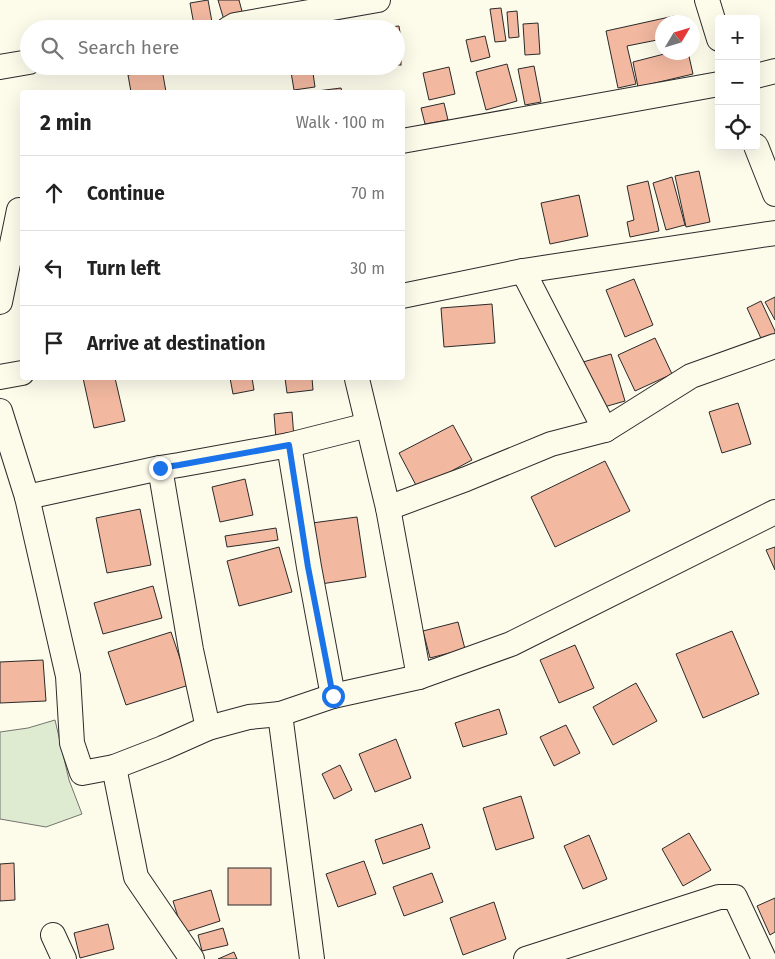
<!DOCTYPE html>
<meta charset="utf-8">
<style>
body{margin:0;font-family:"Fira Sans",sans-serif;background:#f6f6f6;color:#222}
.controls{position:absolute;right:15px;top:15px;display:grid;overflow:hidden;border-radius:5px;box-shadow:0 5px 20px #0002}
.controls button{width:45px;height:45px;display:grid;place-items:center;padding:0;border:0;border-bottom:1px solid #e0e0e0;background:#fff;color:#222;font:25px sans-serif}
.compass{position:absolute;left:655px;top:15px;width:45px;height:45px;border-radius:50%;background:#fff;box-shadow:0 5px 20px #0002;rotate:52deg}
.stop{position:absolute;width:15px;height:15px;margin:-11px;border:4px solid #1a73e8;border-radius:50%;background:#fff}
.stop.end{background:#1a73e8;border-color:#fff;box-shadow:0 1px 5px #0008}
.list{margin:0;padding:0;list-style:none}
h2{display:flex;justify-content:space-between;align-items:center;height:65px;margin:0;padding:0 20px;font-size:21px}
h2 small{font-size:16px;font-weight:400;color:#767676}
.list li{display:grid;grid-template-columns:32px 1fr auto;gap:15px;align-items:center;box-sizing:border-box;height:75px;padding:0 20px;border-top:1px solid #e0e0e0}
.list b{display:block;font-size:19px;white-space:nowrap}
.list em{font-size:16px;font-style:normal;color:#767676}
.icon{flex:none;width:28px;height:28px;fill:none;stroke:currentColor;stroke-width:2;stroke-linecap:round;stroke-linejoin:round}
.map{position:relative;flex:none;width:775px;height:959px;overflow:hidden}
.search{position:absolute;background:#fff;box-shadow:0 5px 20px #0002;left:20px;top:20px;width:385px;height:55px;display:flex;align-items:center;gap:12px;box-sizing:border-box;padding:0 18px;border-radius:28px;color:#767676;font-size:19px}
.panel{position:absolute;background:#fff;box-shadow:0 5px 20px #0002;left:20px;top:90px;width:385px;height:290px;border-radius:5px}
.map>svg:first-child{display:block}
.green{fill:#deebd1;stroke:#74746e}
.building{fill:#f2b8a0;stroke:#2b2b2b}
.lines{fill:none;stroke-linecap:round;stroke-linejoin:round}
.minor-casing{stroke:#2b2b2b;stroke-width:26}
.minor{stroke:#fdfbea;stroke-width:24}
.route{stroke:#1a73e8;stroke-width:6}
</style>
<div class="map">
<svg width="775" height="959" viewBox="0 0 775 959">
<rect width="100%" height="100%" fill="#fdfbea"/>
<path class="green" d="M 55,720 L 69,780 L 82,814 L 46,827 L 0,819 L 0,732 L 28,728 Z"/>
<g class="building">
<path d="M 208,0 L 212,22 L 194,25 L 190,3 Z"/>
<path d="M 218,0 L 239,0 L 243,15 L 224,20 Z"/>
<path d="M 501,8 L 506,41 L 495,42 L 490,9 Z"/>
<path d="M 517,11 L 519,37 L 509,38 L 507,12 Z"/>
<path d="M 674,16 L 676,22 L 662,22 L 662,39 L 627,46 L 636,84 L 618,88 L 606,31 Z"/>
<path d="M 538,23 L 540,54 L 525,55 L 523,24 Z"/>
<path d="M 399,26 L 401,39 L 396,40 L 396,29 L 379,28 Z"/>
<path d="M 485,36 L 490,57 L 471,62 L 466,40 Z"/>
<rect x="396" y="44" width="5" height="21"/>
<path d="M 672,52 L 688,52 L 693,74 L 638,87 L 633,62 Z"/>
<path d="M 507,64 L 517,101 L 486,110 L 476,72 Z"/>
<path d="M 290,66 L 312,66 L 315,87 L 294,90 Z"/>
<path d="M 534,66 L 541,102 L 525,105 L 518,69 Z"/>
<path d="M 449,67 L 455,94 L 429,100 L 423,73 Z"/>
<path d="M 162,69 L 166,92 L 131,92 L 128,75 Z"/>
<path d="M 341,88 L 342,92 L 309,92 Z"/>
<path d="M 444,103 L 448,120 L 425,124 L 421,108 Z"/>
<path d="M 699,171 L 710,222 L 686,227 L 675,176 Z"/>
<path d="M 672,177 L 685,225 L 666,230 L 653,183 Z"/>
<path d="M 648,181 L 659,231 L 630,237 L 627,222 L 634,220 L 627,186 Z"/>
<path d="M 579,195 L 588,236 L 550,244 L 541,203 Z"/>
<path d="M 634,279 L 653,325 L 625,337 L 606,290 Z"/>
<path d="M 775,297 L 775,320 L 765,302 Z"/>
<path d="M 761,301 L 775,331 L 775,343 L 765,347 L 747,308 Z"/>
<path d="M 492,304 L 495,343 L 444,347 L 441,308 Z"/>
<path d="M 655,338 L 672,374 L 635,391 L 618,355 Z"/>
<path d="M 611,354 L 625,401 L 597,409 L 583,362 Z"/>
<path d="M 83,378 L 115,378 L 125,421 L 94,428 Z"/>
<path d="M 230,378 L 252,378 L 254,390 L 233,394 Z"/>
<path d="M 285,378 L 312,378 L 313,390 L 287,393 Z"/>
<path d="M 738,403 L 751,444 L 722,453 L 709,412 Z"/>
<path d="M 292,412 L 294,438 L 276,439 L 274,414 Z"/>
<path d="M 453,425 L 472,460 L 418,489 L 399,453 Z"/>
<path d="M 605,461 L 630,511 L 555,547 L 531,497 Z"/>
<path d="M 245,479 L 253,515 L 220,522 L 212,487 Z"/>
<path d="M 140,509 L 151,565 L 107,573 L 96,518 Z"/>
<path d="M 357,517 L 366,577 L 321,584 L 312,523 Z"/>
<path d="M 276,528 L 278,540 L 227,547 L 225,536 Z"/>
<path d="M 279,547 L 292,592 L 239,606 L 227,561 Z"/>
<path d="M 775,547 L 775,570 L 766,550 Z"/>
<path d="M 153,586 L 162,618 L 103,634 L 94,603 Z"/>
<path d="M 458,622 L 465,649 L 430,658 L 423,631 Z"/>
<path d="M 732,631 L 759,694 L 703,718 L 676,654 Z"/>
<path d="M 171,632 L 189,685 L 126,705 L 108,652 Z"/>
<path d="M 575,645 L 594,688 L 559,703 L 540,660 Z"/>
<path d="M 43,660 L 46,701 L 0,703 L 0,662 Z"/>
<path d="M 636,683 L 657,721 L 613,745 L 593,707 Z"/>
<path d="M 499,709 L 507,734 L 463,747 L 455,723 Z"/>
<path d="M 566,725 L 580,753 L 554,766 L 540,737 Z"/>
<path d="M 396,739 L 411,778 L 375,792 L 359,754 Z"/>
<path d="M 340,765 L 352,790 L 334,799 L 322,774 Z"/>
<path d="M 521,796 L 534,838 L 496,850 L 483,808 Z"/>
<path d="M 422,824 L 430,848 L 383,864 L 375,840 Z"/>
<path d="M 689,833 L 711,870 L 683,886 L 662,849 Z"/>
<path d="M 589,835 L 607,879 L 583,889 L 564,846 Z"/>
<path d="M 364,861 L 376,894 L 338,907 L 326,874 Z"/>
<path d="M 14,863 L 15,900 L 0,901 L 0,864 Z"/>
<rect x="228" y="868" width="43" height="37"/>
<path d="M 432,873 L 443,902 L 404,916 L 393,887 Z"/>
<path d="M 211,890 L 220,921 L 183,933 L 173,901 Z"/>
<path d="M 775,898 L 775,932 L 770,935 L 757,906 Z"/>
<path d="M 494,902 L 506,939 L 463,955 L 450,918 Z"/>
<path d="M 108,924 L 114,949 L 80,958 L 74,933 Z"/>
<path d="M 223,928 L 228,945 L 202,951 L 198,935 Z"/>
<path d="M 234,952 L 237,959 L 218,959 Z"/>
</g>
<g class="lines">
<defs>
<g id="minor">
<path d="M 707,0 L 719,39"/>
<path d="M 228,29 L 235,25 L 378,0"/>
<path d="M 0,67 L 29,62"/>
<path d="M 756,76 L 775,71"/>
<path d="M 402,141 L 719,84"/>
<path d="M 756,146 L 775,194"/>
<path d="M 523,271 L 605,430"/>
<path d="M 402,296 L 523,271 L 775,233"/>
<path d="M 0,302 L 19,210"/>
<path d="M 0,377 L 22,373"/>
<path d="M 357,379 L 388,508 L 419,677"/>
<path d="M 0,411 L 27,497 L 68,676 L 72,743 L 82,773 L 114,767 L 163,748 L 208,728 L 249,717 L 280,714 L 333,696 L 419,677 L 511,644 L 775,512"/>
<path d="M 289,445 L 309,567 L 333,696"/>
<path d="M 160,468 L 191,650 L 208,728"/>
<path d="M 27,497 L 160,468 L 179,465 L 289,445 L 368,425"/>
<path d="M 388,508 L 466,479 L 551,444 L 605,430 L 691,376 L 775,346"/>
<path d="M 280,714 L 312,959"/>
<path d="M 114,767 L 136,877 L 192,959"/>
<path d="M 53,935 L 64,959"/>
<path d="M 526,959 L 719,897 L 735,897 L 764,959"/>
</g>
</defs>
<use href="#minor" class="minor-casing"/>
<use href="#minor" class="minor"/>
</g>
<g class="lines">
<path class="route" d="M 160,468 L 179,465 L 289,445 L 308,567 L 333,696"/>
</g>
</svg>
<div class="controls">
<button>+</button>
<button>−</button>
<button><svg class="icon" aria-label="locate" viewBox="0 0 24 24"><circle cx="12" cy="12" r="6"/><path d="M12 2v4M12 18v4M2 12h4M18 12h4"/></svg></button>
</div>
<svg class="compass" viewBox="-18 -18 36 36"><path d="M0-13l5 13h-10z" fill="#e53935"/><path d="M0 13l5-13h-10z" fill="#767676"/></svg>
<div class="stop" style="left:333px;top:696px"></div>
<div class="stop end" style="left:160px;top:468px"></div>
<div class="search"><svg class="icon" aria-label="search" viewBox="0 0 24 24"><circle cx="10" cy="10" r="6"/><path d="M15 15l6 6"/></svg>Search here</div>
<section class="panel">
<h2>2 min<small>Walk · 100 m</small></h2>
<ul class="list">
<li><svg class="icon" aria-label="ahead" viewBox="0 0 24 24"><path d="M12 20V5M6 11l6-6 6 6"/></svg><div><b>Continue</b></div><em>70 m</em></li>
<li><svg class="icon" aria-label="left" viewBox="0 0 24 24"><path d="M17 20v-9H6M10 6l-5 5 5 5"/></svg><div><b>Turn left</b></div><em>30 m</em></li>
<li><svg class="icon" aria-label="arrive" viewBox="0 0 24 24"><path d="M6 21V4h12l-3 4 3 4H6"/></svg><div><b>Arrive at destination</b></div></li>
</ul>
</section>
</div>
